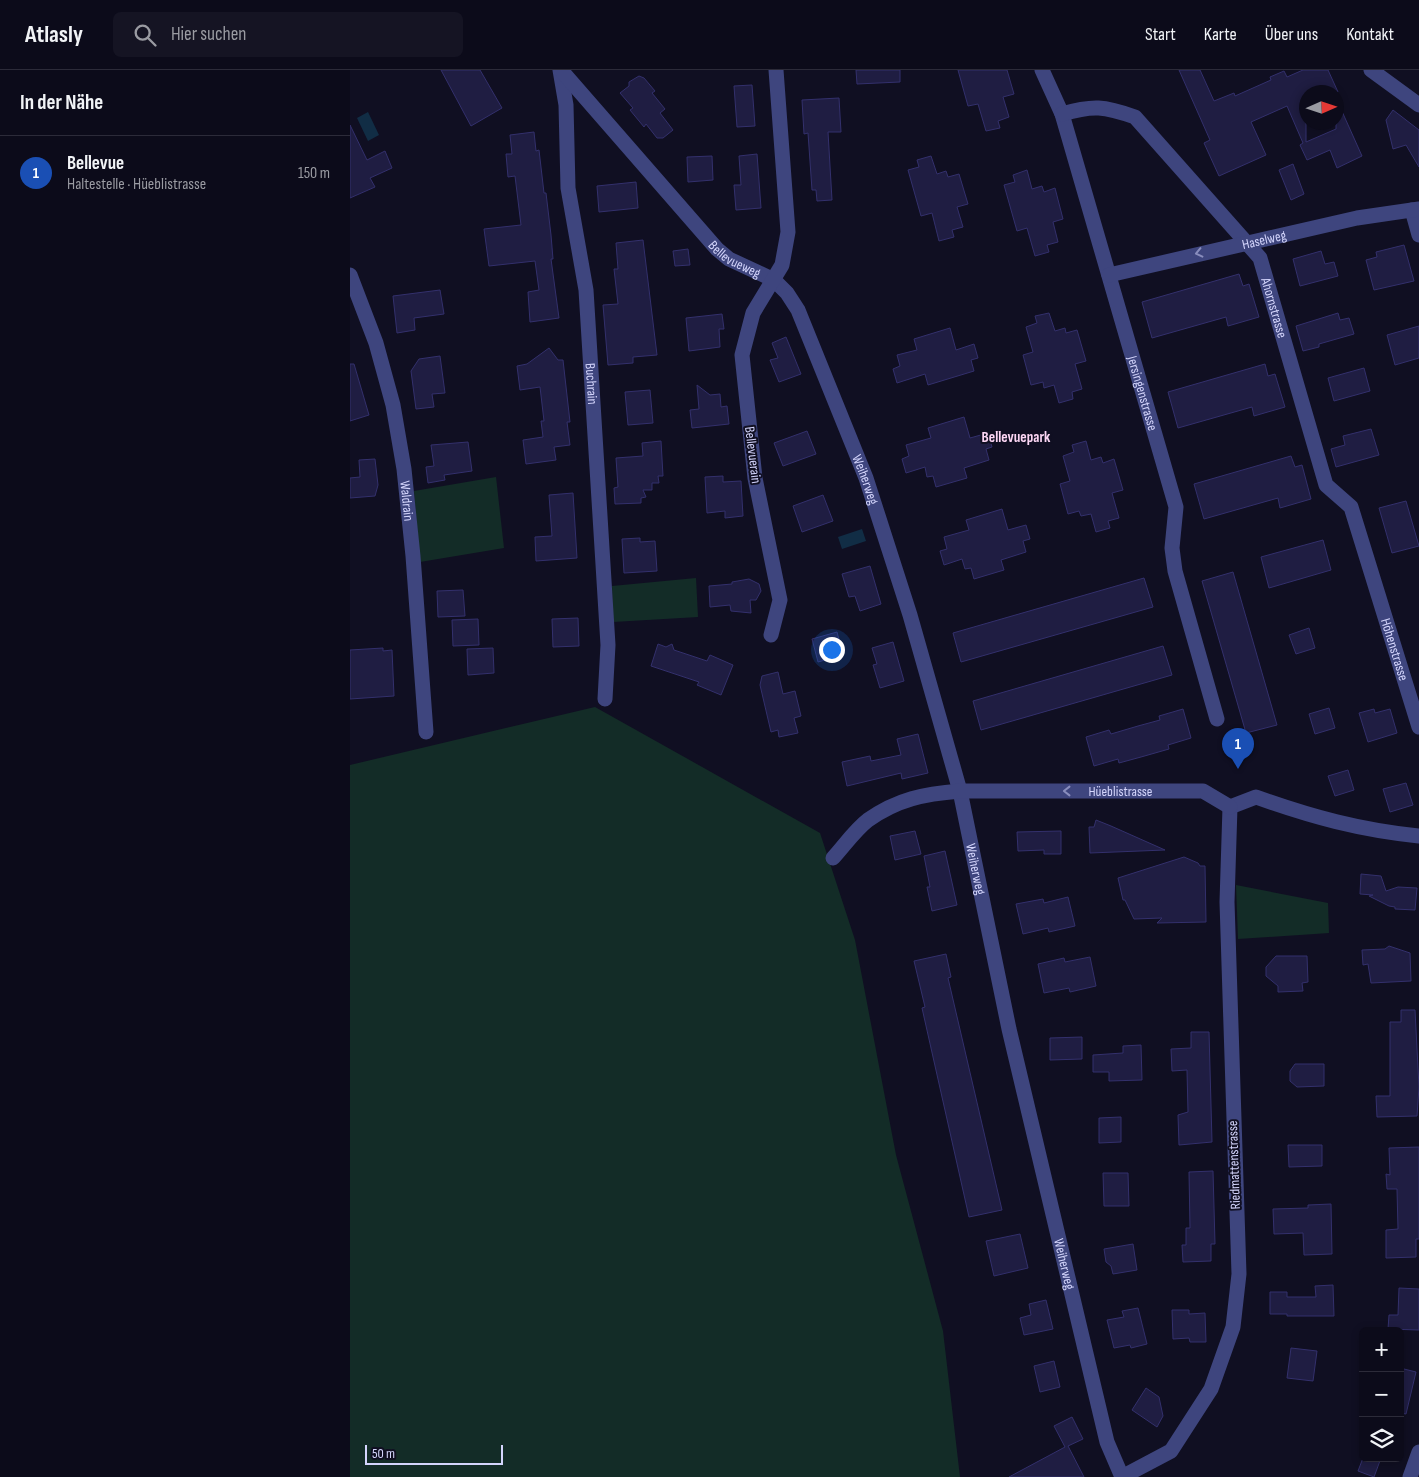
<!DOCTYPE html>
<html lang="de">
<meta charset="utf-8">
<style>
body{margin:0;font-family:"Sofia Sans Condensed",sans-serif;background:#151423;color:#f1f3f6}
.controls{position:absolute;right:15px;bottom:15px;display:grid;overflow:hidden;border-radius:8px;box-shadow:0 2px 8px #0003}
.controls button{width:45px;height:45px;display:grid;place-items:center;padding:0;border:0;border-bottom:1px solid #2c2b39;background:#0c0b1a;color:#f1f3f6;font:25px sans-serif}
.compass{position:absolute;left:949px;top:15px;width:45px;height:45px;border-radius:50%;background:#0c0b1a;box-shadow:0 2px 8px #0003;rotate:87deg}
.scale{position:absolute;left:15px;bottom:12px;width:138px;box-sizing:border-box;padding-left:5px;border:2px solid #d4d5fc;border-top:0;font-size:14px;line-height:18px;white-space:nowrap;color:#d4d5fc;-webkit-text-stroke:4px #100f22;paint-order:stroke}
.you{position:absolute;left:481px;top:579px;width:18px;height:18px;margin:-12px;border:4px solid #fff;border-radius:50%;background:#1a73e8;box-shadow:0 0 0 8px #1a73e833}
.badge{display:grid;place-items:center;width:32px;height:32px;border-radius:50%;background:#b45309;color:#fff;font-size:16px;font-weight:700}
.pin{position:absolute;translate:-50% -41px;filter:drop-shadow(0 1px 2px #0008)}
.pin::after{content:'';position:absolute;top:26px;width:18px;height:15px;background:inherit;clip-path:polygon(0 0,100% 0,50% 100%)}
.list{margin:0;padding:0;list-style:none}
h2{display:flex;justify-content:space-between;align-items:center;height:65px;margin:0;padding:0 20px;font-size:21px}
h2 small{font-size:16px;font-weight:400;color:#9a9ba2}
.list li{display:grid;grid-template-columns:32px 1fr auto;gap:15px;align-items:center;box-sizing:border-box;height:75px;padding:0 20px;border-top:1px solid #2c2b39}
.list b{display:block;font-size:19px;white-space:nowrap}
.list p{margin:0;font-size:16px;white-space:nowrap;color:#9a9ba2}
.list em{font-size:16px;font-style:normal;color:#9a9ba2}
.icon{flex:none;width:28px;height:28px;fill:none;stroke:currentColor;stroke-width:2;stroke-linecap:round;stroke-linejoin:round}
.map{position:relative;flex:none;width:1069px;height:1407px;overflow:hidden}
header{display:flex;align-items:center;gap:30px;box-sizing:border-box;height:70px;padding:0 25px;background:#0c0b1a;border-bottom:1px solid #2c2b39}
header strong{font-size:24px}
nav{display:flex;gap:28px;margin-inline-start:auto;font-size:18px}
.search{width:350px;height:45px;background:#151423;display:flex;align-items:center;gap:12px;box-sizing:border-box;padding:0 18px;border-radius:8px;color:#9a9ba2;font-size:19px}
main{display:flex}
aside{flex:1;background:#0c0b1a}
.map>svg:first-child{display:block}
.green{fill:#132c27}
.water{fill:#112d45}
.building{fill:#1f1d42;stroke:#33306c}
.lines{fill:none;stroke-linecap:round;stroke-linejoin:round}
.minor{stroke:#3e457e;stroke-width:15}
.oneway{stroke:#898dbd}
.labels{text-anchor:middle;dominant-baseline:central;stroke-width:4;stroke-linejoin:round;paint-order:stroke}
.street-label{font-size:14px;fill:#d4d5fc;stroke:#100f22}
.neighbourhood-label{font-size:15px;font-weight:bold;fill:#fcd6f4;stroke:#100f22}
</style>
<header>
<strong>Atlasly</strong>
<div class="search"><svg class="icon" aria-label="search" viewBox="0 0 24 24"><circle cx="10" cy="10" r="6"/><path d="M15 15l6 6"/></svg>Hier suchen</div>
<nav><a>Start</a><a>Karte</a><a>Über uns</a><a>Kontakt</a></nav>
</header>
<main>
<aside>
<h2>In der Nähe<small></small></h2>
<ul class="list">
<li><span class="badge" style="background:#1a4fb4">1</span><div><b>Bellevue</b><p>Haltestelle · Hüeblistrasse</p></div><em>150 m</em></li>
</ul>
</aside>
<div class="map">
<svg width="1069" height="1407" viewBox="0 0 1069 1407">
<rect width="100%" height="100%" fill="#100f22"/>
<g class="green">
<path d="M 146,407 L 154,478 L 70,492 L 64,421 Z"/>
<path d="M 346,508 L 348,547 L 263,552 L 262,516 Z"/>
<path d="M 245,637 L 470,763 L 505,870 L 546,1085 L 593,1261 L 610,1407 L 0,1407 L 0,695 Z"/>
<path d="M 886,815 L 978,833 L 979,863 L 888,869 Z"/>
</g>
<g class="water">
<path d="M 18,42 L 29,65 L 18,71 L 7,48 Z"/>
<path d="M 512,459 L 516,471 L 492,479 L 488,467 Z"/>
</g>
<g class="building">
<path d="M 91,0 L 130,0 L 152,38 L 121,56 Z"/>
<path d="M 506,0 L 550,0 L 550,12 L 507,14 Z"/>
<path d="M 608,0 L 657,0 L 664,24 L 653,27 L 659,47 L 648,51 L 650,58 L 636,61 L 628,34 L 618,36 Z"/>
<path d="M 829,0 L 850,0 L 864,31 L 884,23 L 885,26 L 921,10 L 920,7 L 934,1 L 937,7 L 953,0 L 978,0 L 988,22 L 956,22 L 956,72 L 986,59 L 986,28 L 1012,86 L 987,98 L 980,80 L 957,90 L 950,75 L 953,73 L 937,36 L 901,52 L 916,85 L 869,106 L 854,73 L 860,70 Z"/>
<path d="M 289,6 L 294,8 L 305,21 L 302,23 L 315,39 L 310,43 L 323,60 L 313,68 L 307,68 L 296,54 L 294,57 L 280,40 L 283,38 L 270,23 L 279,16 L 279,12 Z"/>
<path d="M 402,15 L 405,56 L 387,57 L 384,16 Z"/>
<path d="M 489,28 L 491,62 L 478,62 L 482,130 L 467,131 L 466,120 L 462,120 L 458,63 L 454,64 L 452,30 Z"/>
<path d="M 1043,40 L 1069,60 L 1069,97 L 1056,75 L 1043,79 L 1036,50 Z"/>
<path d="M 0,55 L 17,90 L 35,81 L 42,98 L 20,108 L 25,117 L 0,128 Z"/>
<path d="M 184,62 L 186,81 L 189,80 L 194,123 L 196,123 L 201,165 L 203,189 L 201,189 L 209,248 L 180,252 L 178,222 L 189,220 L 185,191 L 139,196 L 134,159 L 171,155 L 165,106 L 158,107 L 156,84 L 162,84 L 160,65 Z"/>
<path d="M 407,84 L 411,138 L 386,140 L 384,115 L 391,115 L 389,86 Z"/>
<path d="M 362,86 L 363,110 L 338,112 L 337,87 Z"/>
<path d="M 581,86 L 587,104 L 596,101 L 598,107 L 609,104 L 618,134 L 607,137 L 613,157 L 602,160 L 604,167 L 589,171 L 582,143 L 571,146 L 558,100 L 569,97 L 567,90 Z"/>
<path d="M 943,94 L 954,124 L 941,130 L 929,100 Z"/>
<path d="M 677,100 L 682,119 L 692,116 L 694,122 L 705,118 L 713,149 L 703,152 L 708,172 L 697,175 L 699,182 L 685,186 L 677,158 L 667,161 L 654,115 L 665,112 L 663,105 Z"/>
<path d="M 286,112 L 288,138 L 249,142 L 247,116 Z"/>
<path d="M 293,170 L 307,285 L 283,287 L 283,293 L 258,295 L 253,235 L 268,234 L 264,199 L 268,199 L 266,173 Z"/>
<path d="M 1054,175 L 1064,211 L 1024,220 L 1016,190 L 1027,187 L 1026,182 Z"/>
<path d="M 338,179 L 340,195 L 325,196 L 323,181 Z"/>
<path d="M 971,181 L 975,194 L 984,192 L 988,206 L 950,216 L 943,189 Z"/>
<path d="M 889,204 L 893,216 L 899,214 L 909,247 L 878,256 L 876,247 L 802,268 L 792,232 Z"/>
<path d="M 90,220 L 94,244 L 64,248 L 65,260 L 47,263 L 43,226 Z"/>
<path d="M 699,243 L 705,261 L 715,258 L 716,263 L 727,260 L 736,291 L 725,294 L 732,319 L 722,322 L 723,329 L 709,333 L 704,315 L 694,318 L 693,312 L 681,315 L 673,285 L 683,282 L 676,257 L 687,253 L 685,246 Z"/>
<path d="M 988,243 L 990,250 L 999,248 L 1004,264 L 969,274 L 969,277 L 953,281 L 946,256 Z"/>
<path d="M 372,244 L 374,259 L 369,259 L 370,277 L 339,281 L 336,248 Z"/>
<path d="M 1069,256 L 1069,288 L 1045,295 L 1037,265 Z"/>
<path d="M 600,258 L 606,280 L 624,274 L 628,288 L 621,290 L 624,301 L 578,315 L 575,304 L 547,313 L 543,299 L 550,296 L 547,285 L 567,280 L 564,269 Z"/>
<path d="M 436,267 L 451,304 L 429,312 L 420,290 L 428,288 L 422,273 Z"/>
<path d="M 199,278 L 208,290 L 213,290 L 220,352 L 217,352 L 220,375 L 204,377 L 206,390 L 176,394 L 173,370 L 193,367 L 191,351 L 194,351 L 190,317 L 170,320 L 167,296 L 177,294 Z"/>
<path d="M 90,286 L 95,323 L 82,324 L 84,337 L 66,339 L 61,301 L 69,289 Z"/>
<path d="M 0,294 L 4,294 L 19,345 L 0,351 Z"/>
<path d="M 915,294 L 918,306 L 925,304 L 935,337 L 904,346 L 902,337 L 828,358 L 818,322 Z"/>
<path d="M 1014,298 L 1020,321 L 984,331 L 978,308 Z"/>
<path d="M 347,315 L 360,325 L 370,324 L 371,337 L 377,336 L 379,354 L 342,358 L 340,340 L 349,339 Z"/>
<path d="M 300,320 L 303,353 L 278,355 L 275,322 Z"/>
<path d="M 614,347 L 620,368 L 638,363 L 642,377 L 636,379 L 639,390 L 614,398 L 617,408 L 586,417 L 583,406 L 577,407 L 575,397 L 556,403 L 552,389 L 559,386 L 556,375 L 581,368 L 578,358 Z"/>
<path d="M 1021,359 L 1029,385 L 986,397 L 981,379 L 995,375 L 993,366 Z"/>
<path d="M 457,361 L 466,384 L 433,396 L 424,373 Z"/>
<path d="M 311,371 L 313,406 L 308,406 L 309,413 L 302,413 L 302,420 L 293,420 L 296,427 L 291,428 L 291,433 L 265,434 L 264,418 L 268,417 L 266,388 L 293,386 L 292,373 Z"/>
<path d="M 736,371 L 741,390 L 751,387 L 753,393 L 764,389 L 773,420 L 762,423 L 769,448 L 758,451 L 760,458 L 746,462 L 741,444 L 731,446 L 729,441 L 718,444 L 710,414 L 720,411 L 713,386 L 724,382 L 722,375 Z"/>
<path d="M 118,372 L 122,401 L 94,405 L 95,410 L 78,413 L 76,397 L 84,396 L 81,375 Z"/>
<path d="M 941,386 L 945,397 L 952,395 L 961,429 L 930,438 L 928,428 L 854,449 L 844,414 Z"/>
<path d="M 25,389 L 28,415 L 25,426 L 0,428 L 0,408 L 10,407 L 9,390 Z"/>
<path d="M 373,406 L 373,412 L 391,411 L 393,446 L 375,448 L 375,441 L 357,443 L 355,407 Z"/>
<path d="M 223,423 L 227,488 L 186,491 L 185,467 L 202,466 L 199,425 Z"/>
<path d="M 473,425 L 483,451 L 452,462 L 443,436 Z"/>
<path d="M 1056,431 L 1069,476 L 1042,483 L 1029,438 Z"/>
<path d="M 652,439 L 658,460 L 676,455 L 680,469 L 673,471 L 676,482 L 651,490 L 654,500 L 624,509 L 621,498 L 615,499 L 612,489 L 594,495 L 590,481 L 597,479 L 594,467 L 619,460 L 616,450 Z"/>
<path d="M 290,468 L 290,472 L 305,471 L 307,501 L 274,503 L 272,469 Z"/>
<path d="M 973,470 L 981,500 L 919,518 L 911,487 Z"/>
<path d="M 520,496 L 531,534 L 510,541 L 505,526 L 499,527 L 492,504 Z"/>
<path d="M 883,502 L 927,655 L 896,663 L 852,511 Z"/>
<path d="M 794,508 L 803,537 L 611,592 L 603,563 Z"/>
<path d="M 399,509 L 409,514 L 411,521 L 406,530 L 400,530 L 401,543 L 381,541 L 380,535 L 360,537 L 359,516 L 382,514 L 382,512 Z"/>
<path d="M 113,520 L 115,546 L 88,547 L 87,521 Z"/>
<path d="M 228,548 L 229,576 L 203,577 L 202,549 Z"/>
<path d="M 128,549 L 129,575 L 103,576 L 102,550 Z"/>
<path d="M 959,558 L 965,578 L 946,584 L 939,565 Z"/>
<path d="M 487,562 L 493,585 L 468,592 L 462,569 Z"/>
<path d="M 543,572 L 554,611 L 530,618 L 523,595 L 527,594 L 522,578 Z"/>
<path d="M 308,574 L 316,577 L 322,574 L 324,580 L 357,591 L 360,585 L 383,595 L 371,625 L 347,615 L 349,612 L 301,596 Z"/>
<path d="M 813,576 L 822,605 L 631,660 L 623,631 Z"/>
<path d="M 33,578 L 33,581 L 42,580 L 44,626 L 0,629 L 0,580 Z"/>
<path d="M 143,578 L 144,603 L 118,605 L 117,579 Z"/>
<path d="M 428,602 L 433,624 L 445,621 L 451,646 L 444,648 L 448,663 L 429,667 L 428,660 L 421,662 L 410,615 L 412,606 Z"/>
<path d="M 979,638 L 985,658 L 965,664 L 959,644 Z"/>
<path d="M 833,639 L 841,668 L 818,675 L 819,679 L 791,687 L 769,693 L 768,689 L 744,696 L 736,667 L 759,660 L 761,664 L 788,656 L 810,650 L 809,646 Z"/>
<path d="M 1024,639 L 1025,643 L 1040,639 L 1047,663 L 1018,672 L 1009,643 Z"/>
<path d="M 568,664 L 578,703 L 552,709 L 551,703 L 497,716 L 492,692 L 520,686 L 521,691 L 551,685 L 547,669 Z"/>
<path d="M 998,700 L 1004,720 L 985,726 L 978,706 Z"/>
<path d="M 1056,713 L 1063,735 L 1040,742 L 1033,719 Z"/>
<path d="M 746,750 L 761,756 L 815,780 L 740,783 L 739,757 L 744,757 Z"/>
<path d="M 565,761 L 571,784 L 545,790 L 540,766 Z"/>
<path d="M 711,761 L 711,784 L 694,784 L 694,780 L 668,781 L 667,762 Z"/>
<path d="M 595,781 L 607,835 L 582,841 L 577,817 L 580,817 L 574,786 Z"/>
<path d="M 834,787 L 848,793 L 850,796 L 855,796 L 856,852 L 807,853 L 812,848 L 784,849 L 775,830 L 773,830 L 768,808 Z"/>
<path d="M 1011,804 L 1031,806 L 1036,821 L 1048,817 L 1067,818 L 1065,840 L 1045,839 L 1045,837 L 1039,836 L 1019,826 L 1023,825 L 1010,824 Z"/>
<path d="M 718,827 L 725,856 L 699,862 L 698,858 L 673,864 L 666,834 L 693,829 L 694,833 Z"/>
<path d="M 1039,876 L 1060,883 L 1061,911 L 1021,913 L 1018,894 L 1013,895 L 1012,880 L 1035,879 Z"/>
<path d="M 596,884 L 601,907 L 598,908 L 652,1140 L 619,1147 L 572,938 L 575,937 L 564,891 Z"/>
<path d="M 926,886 L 957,886 L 958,912 L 952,913 L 953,921 L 928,922 L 928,916 L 916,906 L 916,897 Z"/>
<path d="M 740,887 L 746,916 L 720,922 L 719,918 L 694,923 L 688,894 L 714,888 L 715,892 Z"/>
<path d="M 1051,940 L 1065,940 L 1069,1017 L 1067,1046 L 1027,1047 L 1026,1026 L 1040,1026 L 1040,952 L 1051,952 Z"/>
<path d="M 841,962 L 859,962 L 862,1072 L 829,1075 L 828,1045 L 838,1042 L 837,1000 L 822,1001 L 821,979 L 841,978 Z"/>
<path d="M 732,967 L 732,989 L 700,990 L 700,968 Z"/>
<path d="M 791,975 L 792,1010 L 759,1011 L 759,1002 L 743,1002 L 743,985 L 773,983 L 773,976 Z"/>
<path d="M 945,994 L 974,994 L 974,1016 L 947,1017 L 940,1011 L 940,1001 Z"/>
<path d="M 771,1047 L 771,1072 L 749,1073 L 749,1048 Z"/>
<path d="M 938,1075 L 972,1075 L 972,1096 L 939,1097 Z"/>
<path d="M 1069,1077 L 1069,1169 L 1066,1169 L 1066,1187 L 1036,1188 L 1036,1160 L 1048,1159 L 1047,1119 L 1037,1119 L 1036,1104 L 1040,1105 L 1039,1078 Z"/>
<path d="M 863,1101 L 865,1174 L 861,1174 L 861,1191 L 833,1192 L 832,1175 L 836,1175 L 836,1158 L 840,1158 L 839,1102 Z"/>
<path d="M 753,1103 L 778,1103 L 779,1136 L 754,1136 Z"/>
<path d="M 981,1134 L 982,1184 L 954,1185 L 953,1163 L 924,1164 L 923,1139 L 958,1138 L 958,1135 Z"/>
<path d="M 670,1164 L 678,1198 L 644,1206 L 636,1171 Z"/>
<path d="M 783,1174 L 787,1200 L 763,1204 L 761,1196 L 756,1192 L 754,1179 Z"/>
<path d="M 983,1215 L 984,1246 L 937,1246 L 937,1244 L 920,1244 L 920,1222 L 937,1222 L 937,1227 L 966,1227 L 965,1216 Z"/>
<path d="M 1049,1218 L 1069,1219 L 1069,1260 L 1038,1259 L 1039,1245 L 1048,1245 Z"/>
<path d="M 696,1230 L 703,1259 L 674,1265 L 670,1248 L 681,1245 L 679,1234 Z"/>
<path d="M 788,1238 L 797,1274 L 781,1278 L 780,1275 L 764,1278 L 757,1250 L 774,1247 L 772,1241 Z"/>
<path d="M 822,1240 L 839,1240 L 839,1244 L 855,1243 L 856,1272 L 840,1272 L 839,1268 L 823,1269 Z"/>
<path d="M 941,1278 L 967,1281 L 963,1311 L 937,1308 Z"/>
<path d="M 704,1291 L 710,1317 L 690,1322 L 684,1296 Z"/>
<path d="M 1050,1298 L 1066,1302 L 1056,1344 L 1050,1343 Z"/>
<path d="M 796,1318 L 809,1327 L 813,1346 L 807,1357 L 782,1340 Z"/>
<path d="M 722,1347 L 733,1369 L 718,1376 L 734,1407 L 659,1407 L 715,1377 L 704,1356 Z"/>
<path d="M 1013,1388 L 1031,1388 L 1024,1407 L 1008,1401 Z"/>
</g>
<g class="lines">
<g class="minor">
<path id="s1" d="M 210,0 L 216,35 L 218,118 L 236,220 L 258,575 L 255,629"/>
<path id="s2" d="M 211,0 L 367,179 L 379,189 L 424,210 L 437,223 L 448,240 L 516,408 L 560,545 L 610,721 L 659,959 L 757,1372 L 772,1407 L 821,1381 L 861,1319 L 883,1257 L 889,1204 L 877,832 L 880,737"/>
<path id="s3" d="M 692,0 L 712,44 L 826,437 L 822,478 L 825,501 L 867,649"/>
<path d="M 1021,0 L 1069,35"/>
<path id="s4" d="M 712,44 C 743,35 754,36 785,47 L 910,188 L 976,415 L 1001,437 L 1069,657"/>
<path d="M 1062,140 L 1069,165"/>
<path id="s5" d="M 0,205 L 26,273 L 43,335 L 54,399 L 63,486 L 76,662"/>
<path id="s6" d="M 759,205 L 1007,148 L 1069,139"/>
<path d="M 421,565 L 430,530 L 405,408 L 392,285 L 403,243 L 432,195 L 438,162 L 426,0"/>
<path d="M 880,737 L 906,727 C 962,747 1010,760 1069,766"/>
<path id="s7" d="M 483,788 C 494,776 505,760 518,750 C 548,729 574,724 610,721 L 853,721 L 880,737"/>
<path d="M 1060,1407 L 1069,1382"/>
</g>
</g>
<defs><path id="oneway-chevron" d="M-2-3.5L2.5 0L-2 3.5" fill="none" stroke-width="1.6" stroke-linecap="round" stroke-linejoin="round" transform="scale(1.25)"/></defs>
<g class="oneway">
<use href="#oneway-chevron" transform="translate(849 183) rotate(167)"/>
<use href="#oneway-chevron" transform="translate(717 721) rotate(-180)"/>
</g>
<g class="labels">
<g class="street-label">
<text stroke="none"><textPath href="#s6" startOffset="159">Haselweg</textPath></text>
<text stroke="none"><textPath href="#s2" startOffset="258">Bellevueweg</textPath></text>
<text stroke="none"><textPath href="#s4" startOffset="315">Ahornstrasse</textPath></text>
<text stroke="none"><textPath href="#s1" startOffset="316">Buchrain</textPath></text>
<text stroke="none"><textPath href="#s3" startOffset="339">Jersingenstrasse</textPath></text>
<text transform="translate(403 385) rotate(83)">Bellevuerain</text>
<text stroke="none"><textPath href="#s2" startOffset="524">Weiherweg</textPath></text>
<text stroke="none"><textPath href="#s5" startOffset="234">Waldrain</textPath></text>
<text stroke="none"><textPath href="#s4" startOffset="682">Höhenstrasse</textPath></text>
<text stroke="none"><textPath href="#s7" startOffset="310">Hüeblistrasse</textPath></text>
<text stroke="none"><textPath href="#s2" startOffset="929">Weiherweg</textPath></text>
<text transform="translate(884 1095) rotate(-92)">Riedmattenstrasse</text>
<text stroke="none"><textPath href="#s2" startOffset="1334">Weiherweg</textPath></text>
</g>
<g class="neighbourhood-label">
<text x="666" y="367">Bellevuepark</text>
</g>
</g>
</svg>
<div class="controls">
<button>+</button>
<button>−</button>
<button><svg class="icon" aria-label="layers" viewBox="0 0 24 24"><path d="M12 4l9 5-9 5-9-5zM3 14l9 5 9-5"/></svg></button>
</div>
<svg class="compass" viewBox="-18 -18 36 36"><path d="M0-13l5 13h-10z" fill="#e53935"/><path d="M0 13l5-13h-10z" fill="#9a9ba2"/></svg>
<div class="scale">50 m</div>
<div class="you"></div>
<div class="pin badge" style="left:888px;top:699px;background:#1a4fb4">1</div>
</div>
</main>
